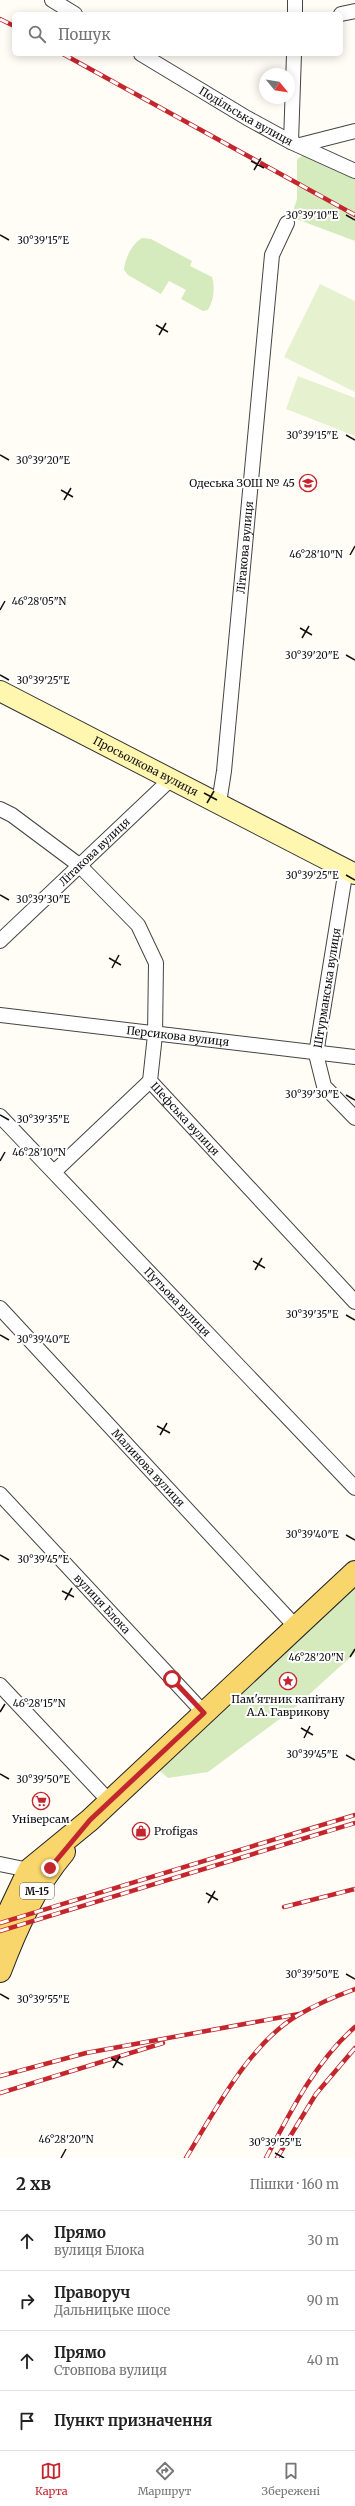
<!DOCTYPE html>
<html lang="uk">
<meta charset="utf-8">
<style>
body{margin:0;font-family:Merriweather,serif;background:#f2f2f2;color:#222}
.compass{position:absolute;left:259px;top:68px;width:36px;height:36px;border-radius:50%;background:#fff;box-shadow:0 2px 10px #0003;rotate:120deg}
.stop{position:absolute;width:12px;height:12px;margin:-9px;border:3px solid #c4262e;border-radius:50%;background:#fff}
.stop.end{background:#c4262e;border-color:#fff;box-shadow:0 1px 4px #0008}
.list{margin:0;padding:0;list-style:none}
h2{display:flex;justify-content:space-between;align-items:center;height:52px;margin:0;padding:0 16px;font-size:17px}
h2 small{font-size:13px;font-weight:400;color:#767676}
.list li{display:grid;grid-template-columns:26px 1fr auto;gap:12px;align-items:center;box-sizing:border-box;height:60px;padding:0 16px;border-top:1px solid #e0e0e0}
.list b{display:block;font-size:15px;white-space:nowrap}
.list p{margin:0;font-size:13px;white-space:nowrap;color:#767676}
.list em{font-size:13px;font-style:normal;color:#767676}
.icon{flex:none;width:22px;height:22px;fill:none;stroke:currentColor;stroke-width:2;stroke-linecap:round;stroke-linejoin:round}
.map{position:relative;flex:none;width:355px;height:2158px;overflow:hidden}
.search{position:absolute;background:#fff;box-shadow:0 2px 10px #0003;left:12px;right:12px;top:12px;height:44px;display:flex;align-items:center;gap:10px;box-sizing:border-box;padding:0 14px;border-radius:6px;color:#767676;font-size:15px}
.sheet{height:292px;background:#fff}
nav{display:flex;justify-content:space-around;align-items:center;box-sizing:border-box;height:56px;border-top:1px solid #e0e0e0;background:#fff;font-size:11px;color:#767676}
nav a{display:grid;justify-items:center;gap:2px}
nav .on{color:#c4262e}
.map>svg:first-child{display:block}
.green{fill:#d5ebbd}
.pitch{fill:#e6f2cf}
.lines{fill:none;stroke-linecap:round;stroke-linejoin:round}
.street-casing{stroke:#444;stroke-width:16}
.secondary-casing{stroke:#333;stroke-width:22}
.primary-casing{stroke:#222;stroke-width:24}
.street{stroke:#fff;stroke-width:14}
.secondary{stroke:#fff6b0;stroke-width:20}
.primary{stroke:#f9d66b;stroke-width:22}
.rail-casing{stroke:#c4262e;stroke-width:4.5}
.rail{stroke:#fff;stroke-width:3;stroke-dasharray:9;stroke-linecap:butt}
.route{stroke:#c4262e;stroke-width:5}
.ticks{fill:none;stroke:#111;stroke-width:1.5}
.labels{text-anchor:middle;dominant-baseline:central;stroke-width:4;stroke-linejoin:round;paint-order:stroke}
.shield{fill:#fff;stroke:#585858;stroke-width:1}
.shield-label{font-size:10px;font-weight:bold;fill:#111}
.street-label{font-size:11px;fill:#111;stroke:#fff}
.poi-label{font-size:11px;fill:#111;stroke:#fff}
.ticks-label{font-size:10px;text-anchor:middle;fill:#111;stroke:#fff;stroke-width:4;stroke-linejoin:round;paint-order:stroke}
</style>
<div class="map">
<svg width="355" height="2158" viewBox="0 0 355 2158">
<rect width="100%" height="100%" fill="#fffdf5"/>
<g class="green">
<path d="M 307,153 L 355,175 L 355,241 L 291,217 L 297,199 L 297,159 Z"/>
<path d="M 142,238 L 151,239 L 192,261 L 190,266 L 212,277 C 215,287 214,300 208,310 L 203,311 L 181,299 L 186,290 L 169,281 L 161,294 L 128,275 L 124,270 C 125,258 132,244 142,238 Z"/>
<path d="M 355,1585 L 355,1653 L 292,1710 L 208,1772 L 168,1778 L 159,1770 Z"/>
</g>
<g class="pitch">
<path d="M 320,284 L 355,301 L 355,392 L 284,357 Z"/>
<path d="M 298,376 L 355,398 L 355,436 L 286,409 Z"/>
</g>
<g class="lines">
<defs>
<g id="street">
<path d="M 52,0 L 75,14"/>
<path d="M 295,14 L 295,0"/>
<path d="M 341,14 L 355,11"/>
<path id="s1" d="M 141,54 L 247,118 L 291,142 L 355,171"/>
<path d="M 291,142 L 294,54"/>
<path d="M 300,145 L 355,131"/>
<path id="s2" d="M 219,803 L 224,771 L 272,255 L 287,223"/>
<path id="s3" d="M 0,809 L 12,815 L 79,865 L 138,925 L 156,963 L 155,1035 L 150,1081 L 355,1302"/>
<path d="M 346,869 L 316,1054 L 324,1086 L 355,1118"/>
<path id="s4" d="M 0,941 L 172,778"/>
<path id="s5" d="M 0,1015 L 355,1057"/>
<path id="s6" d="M 0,1116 L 355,1488"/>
<path d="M 54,1172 L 150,1081"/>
<path id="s7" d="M 0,1308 L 296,1627"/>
<path id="s8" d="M 0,1494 L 204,1713"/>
<path d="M 0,1685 L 110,1802"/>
<path d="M 0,1864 L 29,1870"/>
</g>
<g id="secondary">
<path id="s9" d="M 0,691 L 355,874"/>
</g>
<g id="primary">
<path d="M 0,1931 L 29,1870 L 90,1820 L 355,1572"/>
<path d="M 0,1971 C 16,1929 35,1886 64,1852"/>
</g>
</defs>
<use href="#street" class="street-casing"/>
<use href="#secondary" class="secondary-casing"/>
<use href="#primary" class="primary-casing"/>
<use href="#street" class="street"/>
<use href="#secondary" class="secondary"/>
<use href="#primary" class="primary"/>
<defs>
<g id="rail">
<path d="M 0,19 L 14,26"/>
<path d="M 63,54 L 355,215"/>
<path d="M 284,1907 L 355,1889"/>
<path d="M 0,1923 L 355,1815"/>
<path d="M 0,1931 L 355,1823"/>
<path d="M 0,2076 L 86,2053 L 299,2014"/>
<path d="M 0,2093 L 163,2043"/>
<path d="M 186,2158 C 215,2111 250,2042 300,2014 C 317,2004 336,1996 355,1989"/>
<path d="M 266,2158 C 291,2111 315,2062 355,2027"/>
<path d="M 277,2158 L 316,2094 L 355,2048"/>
</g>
</defs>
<use href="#rail" class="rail-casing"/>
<use href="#rail" class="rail"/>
</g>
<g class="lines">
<path class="route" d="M 50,1868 L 90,1820 L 204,1713 L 172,1679"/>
</g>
<path class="ticks" d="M 251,161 L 264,168M 254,170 L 261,158M 346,215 L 355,220M 0,235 L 9,240M 156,325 L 168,332M 159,335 L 166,323M 346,435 L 355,440M 0,455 L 9,460M 61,490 L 73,497M 64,500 L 71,488M 350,555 L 355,546M 0,610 L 5,601M 300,628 L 312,635M 302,638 L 309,626M 346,655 L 355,660M 0,675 L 9,680M 204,793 L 217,800M 207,803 L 214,791M 346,875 L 355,880M 0,895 L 9,900M 109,958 L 121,965M 112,968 L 119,955M 346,1095 L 355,1100M 0,1115 L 9,1120M 0,1161 L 5,1152M 253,1261 L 265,1268M 255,1270 L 262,1258M 346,1315 L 355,1320M 0,1335 L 9,1340M 157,1426 L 170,1433M 160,1435 L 167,1423M 346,1535 L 355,1540M 0,1555 L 9,1560M 62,1591 L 74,1597M 65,1600 L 72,1588M 350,1657 L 355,1649M 0,1712 L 5,1704M 301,1728 L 313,1735M 304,1738 L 310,1726M 346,1755 L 355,1760M 0,1774 L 9,1779M 206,1893 L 218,1900M 208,1903 L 215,1891M 346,1974 L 355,1979M 0,1994 L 9,1999M 111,2058 L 123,2065M 113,2068 L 120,2056M 275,2153 L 284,2158M 61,2158 L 66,2149"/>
<defs>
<symbol id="school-ring" viewBox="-11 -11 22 22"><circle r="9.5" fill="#fff" stroke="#c4262e" stroke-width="1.5"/><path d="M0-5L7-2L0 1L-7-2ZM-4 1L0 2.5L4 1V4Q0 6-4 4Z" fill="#c4262e"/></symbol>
<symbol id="sight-ring" viewBox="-11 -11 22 22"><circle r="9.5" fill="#fff" stroke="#c4262e" stroke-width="1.5"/><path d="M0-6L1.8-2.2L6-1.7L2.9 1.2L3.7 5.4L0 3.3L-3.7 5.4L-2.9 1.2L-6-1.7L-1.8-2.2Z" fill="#c4262e"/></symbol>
<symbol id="supermarket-ring" viewBox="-11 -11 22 22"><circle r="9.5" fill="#fff" stroke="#c4262e" stroke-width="1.5"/><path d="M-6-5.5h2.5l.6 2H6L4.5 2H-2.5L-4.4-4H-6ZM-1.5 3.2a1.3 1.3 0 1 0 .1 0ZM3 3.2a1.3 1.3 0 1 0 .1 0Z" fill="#c4262e"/></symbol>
<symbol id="shop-ring" viewBox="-11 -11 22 22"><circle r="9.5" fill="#fff" stroke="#c4262e" stroke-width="1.5"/><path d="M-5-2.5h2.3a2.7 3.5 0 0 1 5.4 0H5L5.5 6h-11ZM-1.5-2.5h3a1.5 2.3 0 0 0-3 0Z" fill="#c4262e"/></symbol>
</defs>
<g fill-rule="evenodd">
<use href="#school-ring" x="298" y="473" width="20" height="20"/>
<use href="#sight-ring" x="278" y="1671" width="20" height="20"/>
<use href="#supermarket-ring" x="31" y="1791" width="20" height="20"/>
<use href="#shop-ring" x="131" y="1821" width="20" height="20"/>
</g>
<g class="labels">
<rect class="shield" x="20" y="1883" width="34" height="16" rx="3"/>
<g class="shield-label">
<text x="37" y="1891">М-15</text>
</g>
<g class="street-label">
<text stroke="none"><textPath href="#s1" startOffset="122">Подільська вулиця</textPath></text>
<text stroke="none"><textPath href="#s2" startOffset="257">Літакова вулиця</textPath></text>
<text stroke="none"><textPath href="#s9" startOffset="164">Просьолкова вулиця</textPath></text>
<text stroke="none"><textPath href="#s4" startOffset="130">Літакова вулиця</textPath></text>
<text transform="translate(327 988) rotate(-81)">Штурманська вулиця</text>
<text stroke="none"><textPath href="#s5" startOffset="179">Персикова вулиця</textPath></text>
<text stroke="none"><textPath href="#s3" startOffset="393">Шефська вулиця</textPath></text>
<text stroke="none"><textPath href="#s6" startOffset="257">Путьова вулиця</textPath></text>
<text stroke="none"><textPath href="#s7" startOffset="218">Малинова вулиця</textPath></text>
<text stroke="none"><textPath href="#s8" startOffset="150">вулиця Блока</textPath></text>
</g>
<g class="poi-label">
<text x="295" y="483" text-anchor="end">Одеська ЗОШ № 45</text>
<text x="288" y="1699">Пам'ятник капітану<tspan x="288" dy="13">А.А. Гаврикову</tspan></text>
<text x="41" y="1819">Універсам</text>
<text x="154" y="1831" text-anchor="start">Profigas</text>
</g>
</g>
<g class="ticks-label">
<text x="312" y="219">30°39'10"E</text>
<text x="43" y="244">30°39'15"E</text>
<text x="312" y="439">30°39'15"E</text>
<text x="43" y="464">30°39'20"E</text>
<text x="316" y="558">46°28'10"N</text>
<text x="39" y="605">46°28'05"N</text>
<text x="312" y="659">30°39'20"E</text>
<text x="43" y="684">30°39'25"E</text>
<text x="312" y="879">30°39'25"E</text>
<text x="43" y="903">30°39'30"E</text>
<text x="312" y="1098">30°39'30"E</text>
<text x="43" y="1123">30°39'35"E</text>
<text x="39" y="1156">46°28'10"N</text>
<text x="312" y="1318">30°39'35"E</text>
<text x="43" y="1343">30°39'40"E</text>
<text x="312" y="1538">30°39'40"E</text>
<text x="43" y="1563">30°39'45"E</text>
<text x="316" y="1661">46°28'20"N</text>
<text x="39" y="1707">46°28'15"N</text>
<text x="312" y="1758">30°39'45"E</text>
<text x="43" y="1783">30°39'50"E</text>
<text x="312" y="1978">30°39'50"E</text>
<text x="43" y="2003">30°39'55"E</text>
<text x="66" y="2143">46°28'20"N</text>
<text x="275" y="2146">30°39'55"E</text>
</g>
</svg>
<svg class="compass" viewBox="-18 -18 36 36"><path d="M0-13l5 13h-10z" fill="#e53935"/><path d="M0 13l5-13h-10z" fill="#767676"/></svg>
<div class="stop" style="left:172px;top:1679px"></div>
<div class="stop end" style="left:50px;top:1868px"></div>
<div class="search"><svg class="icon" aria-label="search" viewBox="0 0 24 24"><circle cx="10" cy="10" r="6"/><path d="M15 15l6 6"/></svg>Пошук</div>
</div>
<section class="sheet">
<h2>2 хв<small>Пішки · 160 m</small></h2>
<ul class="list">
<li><svg class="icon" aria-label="ahead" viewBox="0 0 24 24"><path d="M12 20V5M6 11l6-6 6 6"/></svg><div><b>Прямо</b><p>вулиця Блока</p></div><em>30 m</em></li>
<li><svg class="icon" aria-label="right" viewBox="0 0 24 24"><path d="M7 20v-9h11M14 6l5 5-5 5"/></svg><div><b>Праворуч</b><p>Дальницьке шосе</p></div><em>90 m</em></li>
<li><svg class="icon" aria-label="ahead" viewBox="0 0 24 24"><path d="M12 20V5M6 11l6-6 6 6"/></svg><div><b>Прямо</b><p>Стовпова вулиця</p></div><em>40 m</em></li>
<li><svg class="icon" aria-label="arrive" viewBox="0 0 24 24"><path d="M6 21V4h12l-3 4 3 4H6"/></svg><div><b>Пункт призначення</b></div></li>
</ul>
</section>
<nav>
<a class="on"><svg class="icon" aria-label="map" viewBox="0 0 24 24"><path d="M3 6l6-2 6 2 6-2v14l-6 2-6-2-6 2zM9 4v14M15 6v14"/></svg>Карта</a>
<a><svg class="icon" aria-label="directions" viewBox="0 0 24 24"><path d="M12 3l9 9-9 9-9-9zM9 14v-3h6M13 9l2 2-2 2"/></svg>Маршрут</a>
<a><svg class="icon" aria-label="saved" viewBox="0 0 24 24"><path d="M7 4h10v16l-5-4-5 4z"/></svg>Збережені</a>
</nav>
